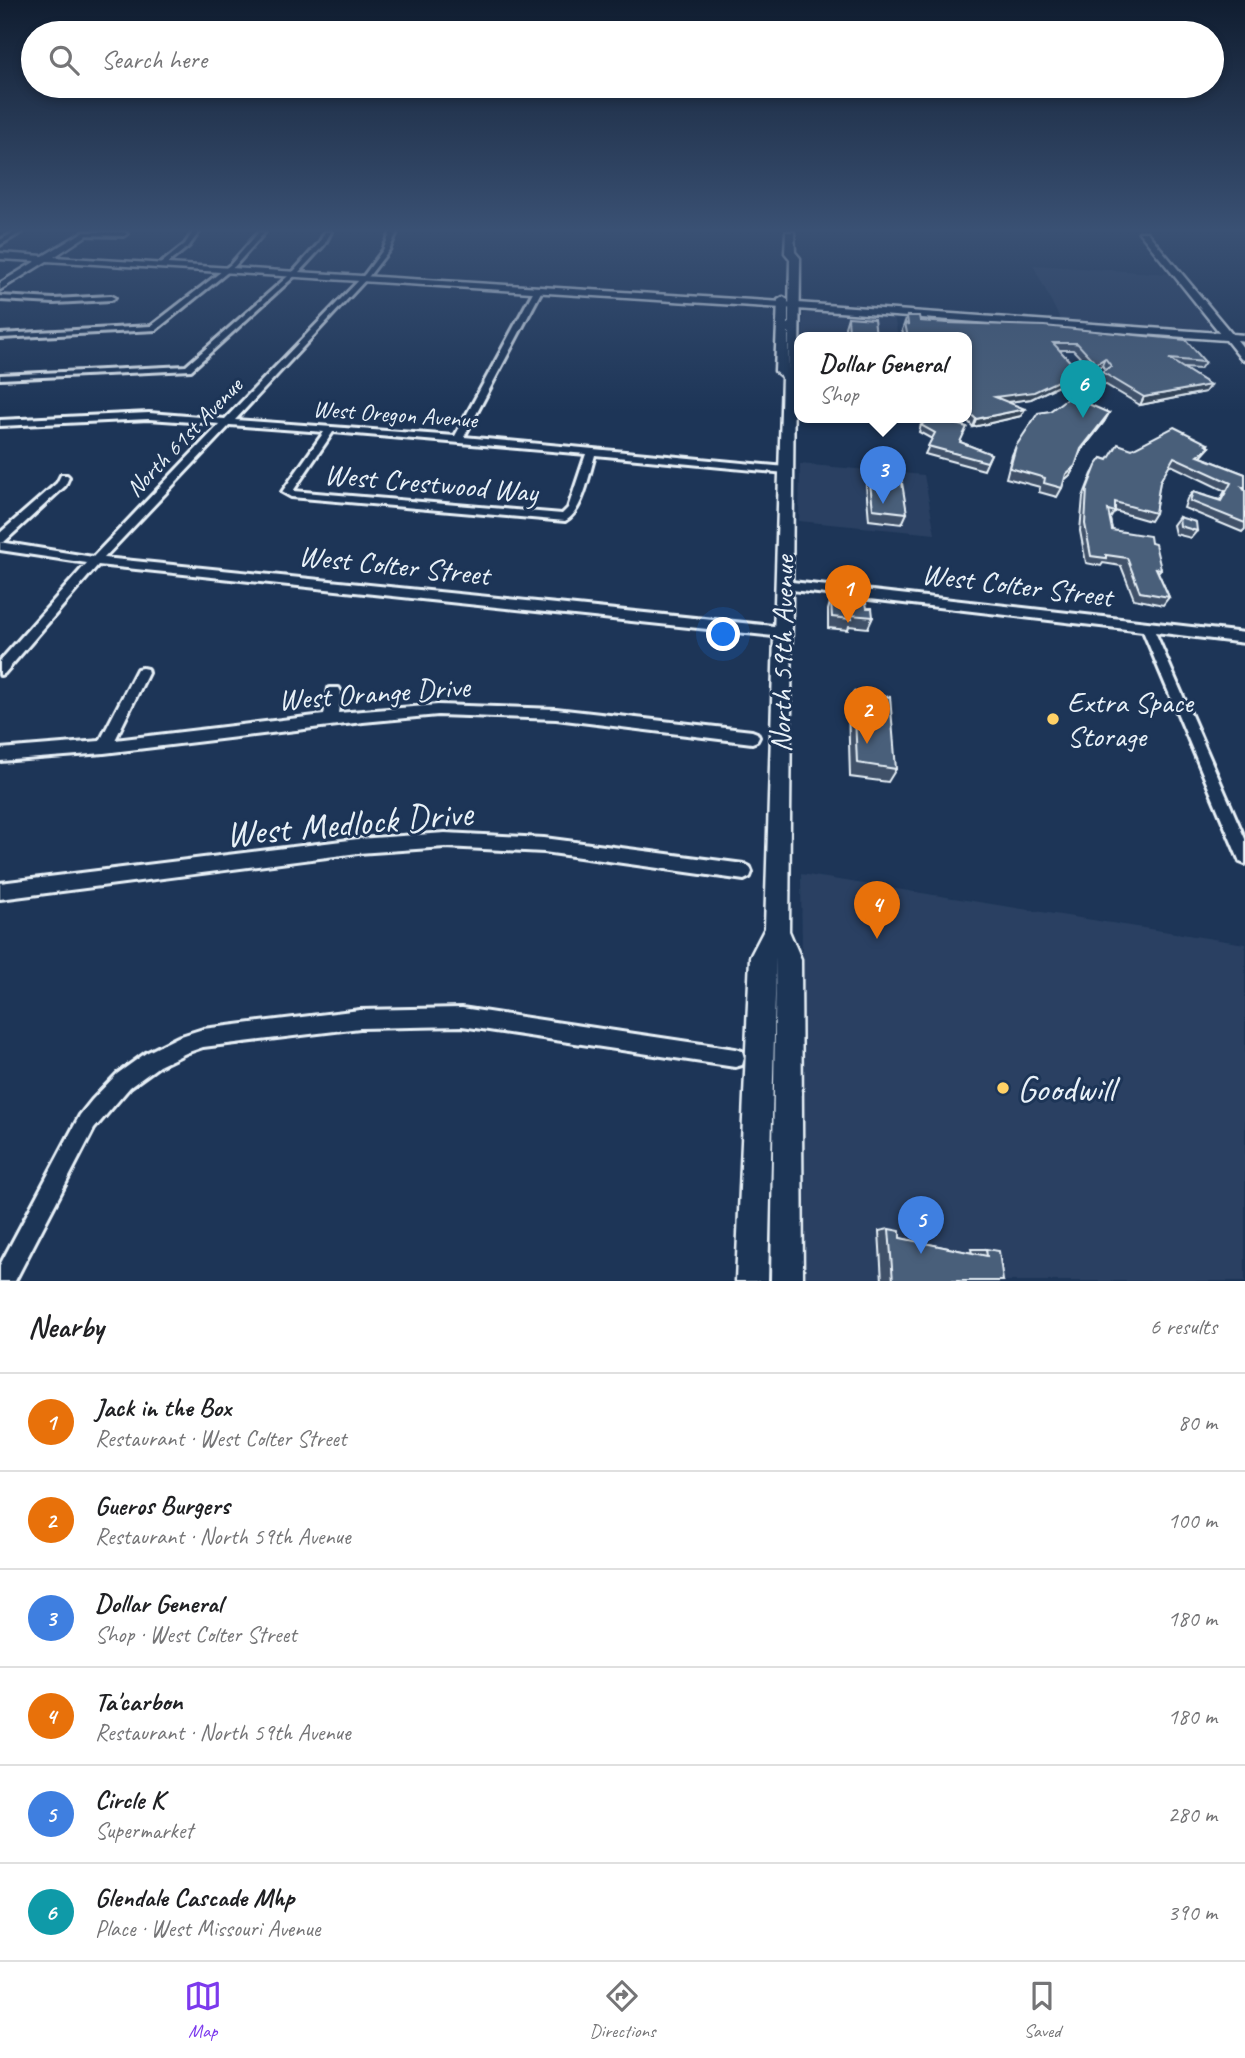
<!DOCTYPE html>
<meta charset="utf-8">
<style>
body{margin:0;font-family:Caveat,sans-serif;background:#f2f2f2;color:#202124}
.you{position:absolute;left:724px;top:635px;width:24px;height:24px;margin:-18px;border:5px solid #fff;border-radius:50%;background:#1a73e8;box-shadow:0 0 0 10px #1a73e833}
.badge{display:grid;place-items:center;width:46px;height:46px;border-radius:50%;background:#7c3aed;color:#fff;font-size:23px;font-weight:700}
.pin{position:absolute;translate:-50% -58px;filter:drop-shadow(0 2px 4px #0008)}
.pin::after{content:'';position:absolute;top:37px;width:24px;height:21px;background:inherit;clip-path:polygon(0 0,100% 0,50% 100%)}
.popup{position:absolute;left:794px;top:332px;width:178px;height:91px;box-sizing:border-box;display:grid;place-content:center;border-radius:14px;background:#fff;filter:drop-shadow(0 2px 5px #0005);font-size:23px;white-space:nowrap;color:#757577}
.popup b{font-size:26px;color:#202124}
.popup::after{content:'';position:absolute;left:50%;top:100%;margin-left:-14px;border:14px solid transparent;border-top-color:#fff}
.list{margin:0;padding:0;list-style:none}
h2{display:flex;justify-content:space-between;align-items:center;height:91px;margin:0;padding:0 28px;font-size:30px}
h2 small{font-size:23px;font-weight:400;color:#757577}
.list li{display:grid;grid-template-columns:46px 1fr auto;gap:21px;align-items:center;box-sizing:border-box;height:98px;padding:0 28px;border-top:2px solid #e0e0e0}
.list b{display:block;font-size:26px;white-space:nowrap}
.list p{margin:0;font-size:23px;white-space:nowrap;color:#757577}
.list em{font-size:23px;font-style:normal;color:#757577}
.icon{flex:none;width:38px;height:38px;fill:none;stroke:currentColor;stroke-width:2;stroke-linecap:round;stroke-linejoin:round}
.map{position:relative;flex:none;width:1245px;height:1281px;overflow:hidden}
.search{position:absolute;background:#fff;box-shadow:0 4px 10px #0003;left:21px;right:21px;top:21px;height:77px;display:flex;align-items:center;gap:18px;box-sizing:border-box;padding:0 24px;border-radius:38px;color:#757577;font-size:26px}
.sheet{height:679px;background:#fff}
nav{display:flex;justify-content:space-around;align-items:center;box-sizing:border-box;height:98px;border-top:2px solid #e0e0e0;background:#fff;font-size:19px;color:#757577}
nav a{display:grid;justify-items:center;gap:4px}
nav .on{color:#7c3aed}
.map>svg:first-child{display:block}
.built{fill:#2a4162}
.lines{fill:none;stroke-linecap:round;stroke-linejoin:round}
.minor-casing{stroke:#e8f1f8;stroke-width:6}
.tertiary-casing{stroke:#e8f1f8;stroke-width:5}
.secondary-casing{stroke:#e8f1f8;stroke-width:5}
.minor{fill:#1d3557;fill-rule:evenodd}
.tertiary{fill:#1d3557;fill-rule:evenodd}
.secondary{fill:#1d3557;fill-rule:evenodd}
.wall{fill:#3f5169;stroke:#e8f1f8;stroke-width:2}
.shaded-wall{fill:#334255;stroke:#e8f1f8;stroke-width:2}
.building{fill:#495e7a;stroke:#e8f1f8;stroke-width:2}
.poi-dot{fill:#ffd166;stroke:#1d3557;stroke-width:2.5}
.labels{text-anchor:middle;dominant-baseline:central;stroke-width:6;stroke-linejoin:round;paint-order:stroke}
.far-street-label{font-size:24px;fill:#e8f1f8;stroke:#1d3557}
.street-label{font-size:30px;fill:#e8f1f8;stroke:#1d3557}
.poi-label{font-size:30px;fill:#e8f1f8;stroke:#1d3557;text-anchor:start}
.near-street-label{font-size:37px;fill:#e8f1f8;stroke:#1d3557}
.near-poi-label{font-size:37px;fill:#e8f1f8;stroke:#1d3557;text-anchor:start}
</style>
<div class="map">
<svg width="1245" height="1281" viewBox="0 0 1245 1281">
<rect width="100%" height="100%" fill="#1d3557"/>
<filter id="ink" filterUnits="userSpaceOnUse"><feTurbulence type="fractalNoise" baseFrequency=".0143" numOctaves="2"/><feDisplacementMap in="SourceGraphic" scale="14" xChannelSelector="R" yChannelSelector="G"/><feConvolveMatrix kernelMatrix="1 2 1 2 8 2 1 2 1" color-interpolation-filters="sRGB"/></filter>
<g filter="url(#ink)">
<g class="built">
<path d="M 1033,265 L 1170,274 L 1215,330 L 1061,321 Z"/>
<path d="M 812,311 L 894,316 L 898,338 L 803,338 L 803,314 Z"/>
<path d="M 800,464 L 924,475 L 935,534 L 799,521 Z"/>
<path d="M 801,874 L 1245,944 L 1245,1281 L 806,1281 Z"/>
</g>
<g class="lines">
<defs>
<g id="minor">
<path d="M 15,232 L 22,232 L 0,245 L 0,240 Z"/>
<path d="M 85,232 L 124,232 L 127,234 L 124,236 L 83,235 Z"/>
<path d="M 193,232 L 199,232 L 189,246 L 163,267 L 159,267 L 159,265 L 185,244 Z"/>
<path d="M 259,232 L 265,232 L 235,266 L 156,330 L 0,338 L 0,334 L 151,326 L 231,264 Z"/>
<path d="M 325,232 L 331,232 L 324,245 L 299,272 L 191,370 L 0,379 L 0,375 L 186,366 L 295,270 L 319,243 Z"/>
<path d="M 391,232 L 397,232 L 389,250 L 369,276 L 235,420 L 455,436 L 534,290 L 538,288 L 542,290 L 464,437 L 786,467 L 791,470 L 786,473 L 595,455 C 589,474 583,512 565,521 L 291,497 L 282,492 L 324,432 L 230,425 L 104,558 L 783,627 L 787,629 L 789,632 L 787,635 L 783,637 L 98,565 L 4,674 L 0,675 L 0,661 L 87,563 L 0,550 L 0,533 L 57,483 L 61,475 L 67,475 L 69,477 L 65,486 L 4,542 L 0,542 L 93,557 L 220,424 L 149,419 L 0,426 L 0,420 L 149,413 L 225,419 L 365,274 L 383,250 ZM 333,432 L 586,454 L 568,508 L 562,514 L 293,491 Z"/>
<path d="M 0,296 L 54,299 L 111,296 L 115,298 L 111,300 L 54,303 L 0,300 Z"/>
<path d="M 783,581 L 1245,633 L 1245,643 L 1155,632 L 1245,839 L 1245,864 L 1240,862 L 1143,631 L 783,589 L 777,585 Z"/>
<path d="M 142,668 L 147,669 L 148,673 L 115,740 L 324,715 L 329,688 L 339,688 L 341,692 L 338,713 L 438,705 L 556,709 L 752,731 L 757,733 L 759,737 L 757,741 L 752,743 L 556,719 L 438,715 L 363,722 L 104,753 L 0,761 L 0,749 L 100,741 L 137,669 Z"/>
<path d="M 445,833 L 544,838 L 744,864 L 750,867 L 752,872 L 750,877 L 744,880 L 544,852 L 445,847 L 358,853 L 0,899 L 0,883 L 358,839 Z"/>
<path d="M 462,1008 L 735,1049 L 742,1051 L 744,1058 L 742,1065 L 735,1067 L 462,1026 L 360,1028 L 203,1047 L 186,1053 L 159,1066 L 130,1087 L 94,1129 L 15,1281 L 0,1281 L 0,1265 L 80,1115 L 92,1100 L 117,1074 L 146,1053 L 178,1037 L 203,1029 L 360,1010 Z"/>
</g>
<path id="tertiary" d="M 83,232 L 92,232 L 54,257 L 783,302 L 1220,333 L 1139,232 L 1147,232 L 1232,334 L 1245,335 L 1245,341 L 1237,340 L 1245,350 L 1245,360 L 1241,359 L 1226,340 L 783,308 L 47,261 L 0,290 L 0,283 L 36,261 L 0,259 L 0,253 L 43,256 Z"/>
<path id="secondary" d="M 786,232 L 794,232 L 795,252 L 800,258 L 799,372 L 794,377 L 789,931 L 801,959 L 803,1281 L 771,1281 L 776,956 L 768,1281 L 736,1281 L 750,957 L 765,928 L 782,377 L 775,371 L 778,300 L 783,297 L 788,300 L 788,370 L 790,259 L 785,253 Z"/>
</defs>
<use href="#minor" class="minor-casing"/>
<use href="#tertiary" class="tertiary-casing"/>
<use href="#secondary" class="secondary-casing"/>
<use href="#minor" class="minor"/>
<use href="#tertiary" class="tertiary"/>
<use href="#secondary" class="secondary"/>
</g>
<g class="wall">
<path d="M 907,316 L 920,321 L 1205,362 L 1200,369 L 1183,368 L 1210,385 L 1205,392 L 1140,405 L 1098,380 L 1102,372 L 1105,370 L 1102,365 L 1093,371 L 1073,350 L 1059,350 L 1075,367 L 1071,374 L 1068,374 L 1070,379 L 1067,386 L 1058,386 L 1031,399 L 1008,402 L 1021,416 L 973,427 L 965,418 L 967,418 L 967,338 L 904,338 L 902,330 Z"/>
<path d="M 848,317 L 876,335 L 876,338 L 846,338 L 845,327 Z"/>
<path d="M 1109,413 L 1104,422 L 1079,453 L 1075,466 L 1070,475 L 1064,480 L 1062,488 L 1057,497 L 1039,492 L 1040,487 L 1006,478 L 1012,455 L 1016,446 Z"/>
<path d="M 939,420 L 960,442 L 991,454 L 984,470 L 925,454 L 932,439 L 919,432 L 921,425 Z"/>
<path d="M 1208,444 L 1207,446 L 1210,447 L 1201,457 L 1245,474 L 1245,529 L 1242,532 L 1184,508 L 1187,499 L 1193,492 L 1220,500 L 1225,491 L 1169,464 L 1160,481 L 1155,513 L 1150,521 L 1115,511 L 1110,519 L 1112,530 L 1151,543 L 1161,569 L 1158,572 L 1169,597 L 1163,605 L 1134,599 L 1121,566 L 1103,563 L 1101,566 L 1086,563 L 1080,531 L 1083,497 L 1092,474 L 1102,458 L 1108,460 Z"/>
<path d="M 869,474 L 907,513 L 902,524 L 869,520 L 866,485 Z"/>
<path d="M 1179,517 L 1197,531 L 1191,538 L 1175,534 L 1173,525 Z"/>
<path d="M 831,599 L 867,608 L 873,617 L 868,628 L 849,626 L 848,630 L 828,628 L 828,610 Z"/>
<path d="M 854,692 L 896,769 L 888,782 L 850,777 L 848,706 Z"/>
<path d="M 889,1229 L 900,1238 L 972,1253 L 971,1249 L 986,1249 L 1003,1281 L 882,1281 L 879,1231 Z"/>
</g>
<g class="shaded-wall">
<path d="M 1105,358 L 1102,365 L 1093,371 L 1096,364 Z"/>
<path d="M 1062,379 L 1058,386 L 1031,399 L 992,404 L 995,397 Z"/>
<path d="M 1210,385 L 1205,392 L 1140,405 L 1144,397 Z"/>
<path d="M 1025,409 L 1021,416 L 973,427 L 976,419 Z"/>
<path d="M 1109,413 L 1104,422 L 1076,458 L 1081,449 Z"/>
<path d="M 1075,466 L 1070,475 L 1061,483 L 1066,474 Z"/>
</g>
<g class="building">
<path d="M 907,316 L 919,316 L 920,321 L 948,323 L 1044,326 L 1186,340 L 1205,362 L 1169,359 L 1210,385 L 1144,397 L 1102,372 L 1111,366 L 1105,358 L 1096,364 L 1077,343 L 1053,343 L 1075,367 L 1065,367 L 1070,379 L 1062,379 L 1034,392 L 995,397 L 1025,409 L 976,419 L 967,411 L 967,338 L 908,338 L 905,323 L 908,324 Z"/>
<path d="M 848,317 L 874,319 L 876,335 L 849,333 Z"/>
<path d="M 1070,396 L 1109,413 L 1081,449 L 1075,466 L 1066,474 L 1062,488 L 1044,483 L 1045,478 L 1010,468 L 1016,446 L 1038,413 L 1050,411 Z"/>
<path d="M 930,418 L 938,418 L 939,420 L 967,427 L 960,442 L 991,454 L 987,462 L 928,446 L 935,433 L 921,425 Z"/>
<path d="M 1174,427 L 1208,444 L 1206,445 L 1210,447 L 1198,456 L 1245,474 L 1245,488 L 1242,487 L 1245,491 L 1245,523 L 1190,501 L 1193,492 L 1221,501 L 1231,483 L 1174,457 L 1160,481 L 1155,513 L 1115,502 L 1115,512 L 1108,510 L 1112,530 L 1150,536 L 1151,543 L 1155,544 L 1161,569 L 1156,568 L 1169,597 L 1140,592 L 1127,558 L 1106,555 L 1106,558 L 1091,556 L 1085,524 L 1087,489 L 1096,466 L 1102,458 L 1108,460 L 1118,444 L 1132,449 Z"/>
<path d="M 869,474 L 901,477 L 907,513 L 873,509 Z"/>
<path d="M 1179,517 L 1196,522 L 1197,531 L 1180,526 Z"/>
<path d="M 831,599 L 866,603 L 867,608 L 872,608 L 873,617 L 851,615 L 852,619 L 832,617 Z"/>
<path d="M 854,692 L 890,697 L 896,769 L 857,763 Z"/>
<path d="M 889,1229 L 900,1231 L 900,1238 L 987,1256 L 986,1249 L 999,1251 L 1003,1281 L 893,1281 Z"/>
</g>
</g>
<linearGradient id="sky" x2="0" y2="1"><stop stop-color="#101d30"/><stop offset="0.56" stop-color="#3a5174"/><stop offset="1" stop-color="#3a5174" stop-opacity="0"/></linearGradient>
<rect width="1245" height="411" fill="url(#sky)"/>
<g class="poi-dot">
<circle cx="1053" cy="719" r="7"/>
<circle cx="1003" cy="1088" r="7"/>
</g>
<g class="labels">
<g class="far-street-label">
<text transform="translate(395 414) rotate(4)">West Oregon Avenue</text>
<text transform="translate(184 437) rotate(-46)">North 61st Avenue</text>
</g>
<g class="street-label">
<text transform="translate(431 483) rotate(5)">West Crestwood Way</text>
<text transform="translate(394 565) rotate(6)">West Colter Street</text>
<text transform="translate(1017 585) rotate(7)">West Colter Street</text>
<text transform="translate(782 654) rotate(-89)">North 59th Avenue</text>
<text transform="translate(374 693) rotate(-4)">West Orange Drive</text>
</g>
<g class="poi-label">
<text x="1067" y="702">Extra Space<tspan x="1067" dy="34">Storage</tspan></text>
</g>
<g class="near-street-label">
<text transform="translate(349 823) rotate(-5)">West Medlock Drive</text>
</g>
<g class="near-poi-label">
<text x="1017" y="1088">Goodwill</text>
</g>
</g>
</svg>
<div class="you"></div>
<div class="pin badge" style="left:848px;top:623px;background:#e8710a">1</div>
<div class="pin badge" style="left:867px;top:744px;background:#e8710a">2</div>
<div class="pin badge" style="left:883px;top:504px;background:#3f7fe0">3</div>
<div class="popup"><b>Dollar General</b>Shop</div>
<div class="pin badge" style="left:877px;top:939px;background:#e8710a">4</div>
<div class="pin badge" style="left:921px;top:1254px;background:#3f7fe0">5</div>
<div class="pin badge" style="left:1083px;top:418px;background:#0f9aa8">6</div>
<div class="search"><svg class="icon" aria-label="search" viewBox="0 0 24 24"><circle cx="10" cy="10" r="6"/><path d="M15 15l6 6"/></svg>Search here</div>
</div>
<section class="sheet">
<h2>Nearby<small>6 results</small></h2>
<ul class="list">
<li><span class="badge" style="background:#e8710a">1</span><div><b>Jack in the Box</b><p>Restaurant · West Colter Street</p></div><em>80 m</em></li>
<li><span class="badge" style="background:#e8710a">2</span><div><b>Gueros Burgers</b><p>Restaurant · North 59th Avenue</p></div><em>100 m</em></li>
<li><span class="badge" style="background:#3f7fe0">3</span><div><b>Dollar General</b><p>Shop · West Colter Street</p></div><em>180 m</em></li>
<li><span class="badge" style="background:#e8710a">4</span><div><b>Ta'carbon</b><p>Restaurant · North 59th Avenue</p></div><em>180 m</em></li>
<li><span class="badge" style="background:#3f7fe0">5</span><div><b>Circle K</b><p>Supermarket</p></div><em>280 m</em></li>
<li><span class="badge" style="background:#0f9aa8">6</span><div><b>Glendale Cascade Mhp</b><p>Place · West Missouri Avenue</p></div><em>390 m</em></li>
</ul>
</section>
<nav>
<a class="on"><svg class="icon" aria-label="map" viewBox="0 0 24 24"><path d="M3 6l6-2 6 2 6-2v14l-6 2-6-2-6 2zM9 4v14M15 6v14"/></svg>Map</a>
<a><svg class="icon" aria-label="directions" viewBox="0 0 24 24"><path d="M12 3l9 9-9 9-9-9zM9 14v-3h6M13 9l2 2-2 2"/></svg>Directions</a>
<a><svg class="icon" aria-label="saved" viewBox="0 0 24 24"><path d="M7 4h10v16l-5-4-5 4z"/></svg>Saved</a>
</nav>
